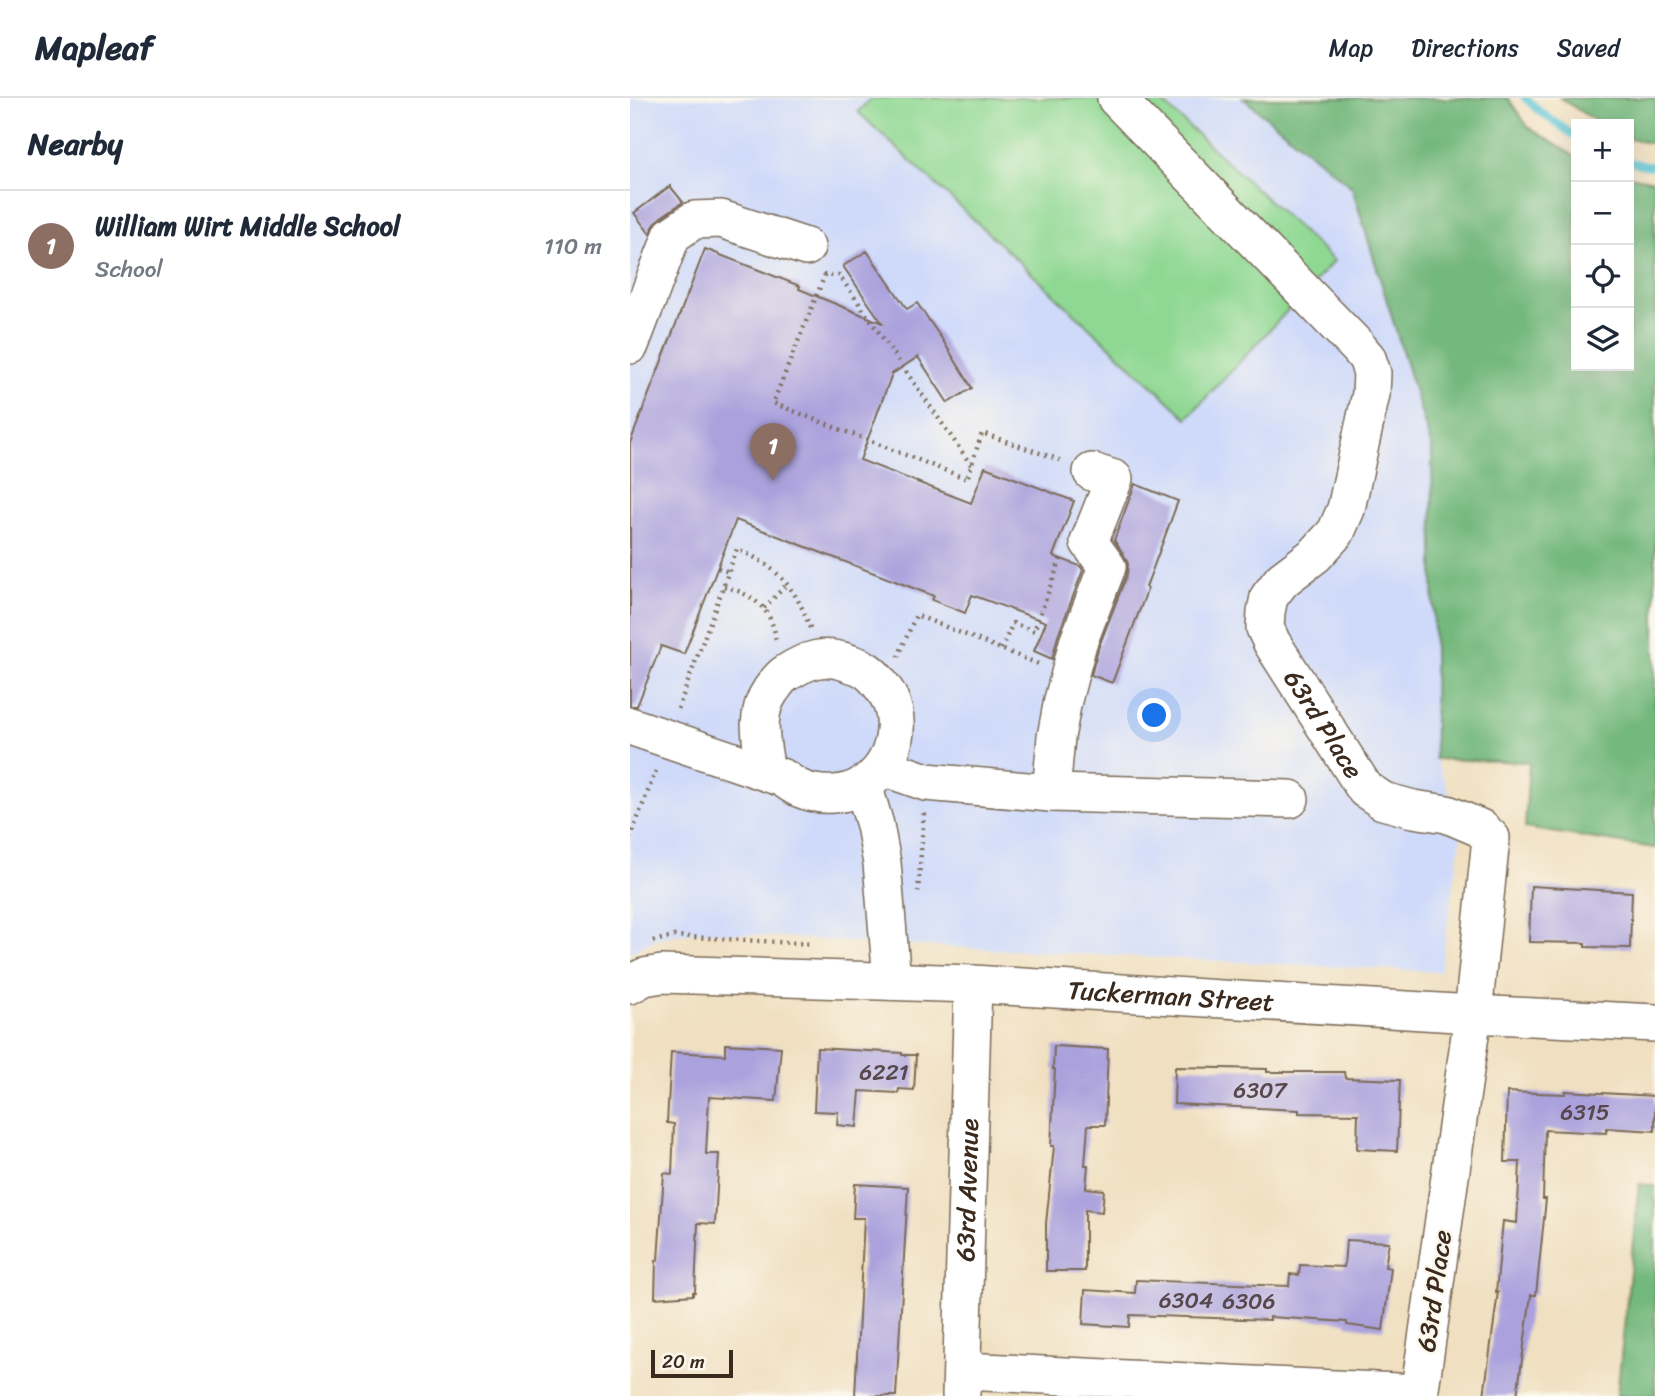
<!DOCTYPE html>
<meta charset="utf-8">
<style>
body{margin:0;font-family:Sriracha,sans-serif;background:#f2f2f3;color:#1f2937}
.controls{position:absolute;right:21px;top:21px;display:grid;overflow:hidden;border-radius:0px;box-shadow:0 7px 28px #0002}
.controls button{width:63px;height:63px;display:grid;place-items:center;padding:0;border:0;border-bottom:2px solid #e0e1e3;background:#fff;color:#1f2937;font:35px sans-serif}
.scale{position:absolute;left:21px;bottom:18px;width:82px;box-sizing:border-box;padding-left:7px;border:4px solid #3b2a1e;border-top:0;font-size:19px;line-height:24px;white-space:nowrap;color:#3b2a1e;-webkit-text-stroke:5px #fbf7ec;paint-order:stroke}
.you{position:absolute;left:525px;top:618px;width:24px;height:24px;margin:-18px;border:5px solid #fff;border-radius:50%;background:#1a73e8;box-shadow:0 0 0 10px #1a73e833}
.badge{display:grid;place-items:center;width:46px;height:46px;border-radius:50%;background:#b5179e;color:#fff;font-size:23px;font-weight:700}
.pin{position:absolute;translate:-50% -58px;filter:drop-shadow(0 2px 4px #0008)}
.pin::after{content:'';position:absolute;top:37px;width:24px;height:21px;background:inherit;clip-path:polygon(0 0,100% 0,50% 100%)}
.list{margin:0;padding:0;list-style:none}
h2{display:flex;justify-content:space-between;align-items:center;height:91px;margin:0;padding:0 28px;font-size:30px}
h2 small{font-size:23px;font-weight:400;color:#747a83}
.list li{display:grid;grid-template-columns:46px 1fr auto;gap:21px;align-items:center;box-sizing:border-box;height:112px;padding:0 28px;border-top:2px solid #e0e1e3}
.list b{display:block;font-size:26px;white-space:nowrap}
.list p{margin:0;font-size:23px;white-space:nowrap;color:#747a83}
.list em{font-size:23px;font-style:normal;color:#747a83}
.icon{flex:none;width:38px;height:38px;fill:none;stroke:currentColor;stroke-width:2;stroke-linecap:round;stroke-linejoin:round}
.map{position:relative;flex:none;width:1025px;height:1298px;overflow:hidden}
header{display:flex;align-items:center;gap:42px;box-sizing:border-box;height:98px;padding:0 35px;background:#fff;border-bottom:2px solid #e0e1e3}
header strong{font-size:33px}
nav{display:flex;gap:38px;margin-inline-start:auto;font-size:24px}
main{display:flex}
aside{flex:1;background:#fff}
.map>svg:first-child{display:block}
.built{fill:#cfdafa}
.green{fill:#8fd893;stroke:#658158;stroke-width:2}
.forest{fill:#73b87d;stroke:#57714e;stroke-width:2}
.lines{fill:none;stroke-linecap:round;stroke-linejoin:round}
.stream{stroke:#5ac5d5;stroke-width:8}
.building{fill:#aba2dd}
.minor-casing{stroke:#7a6a57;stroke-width:40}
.path{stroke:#7a6a57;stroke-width:4.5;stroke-dasharray:2 5;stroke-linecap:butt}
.minor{stroke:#fff;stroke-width:37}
.labels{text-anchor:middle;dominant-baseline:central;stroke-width:5;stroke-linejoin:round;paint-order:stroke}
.number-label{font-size:23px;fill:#57484e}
.street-label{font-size:26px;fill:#3b2a1e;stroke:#fbf7ec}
</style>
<header>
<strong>Mapleaf</strong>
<nav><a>Map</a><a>Directions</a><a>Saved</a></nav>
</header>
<main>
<aside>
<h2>Nearby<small></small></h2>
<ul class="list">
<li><span class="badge" style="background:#8d6e63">1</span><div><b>William Wirt Middle School</b><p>School</p></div><em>110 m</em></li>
</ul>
</aside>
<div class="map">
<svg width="1025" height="1298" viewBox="0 0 1025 1298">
<rect width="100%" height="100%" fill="#fbf7ec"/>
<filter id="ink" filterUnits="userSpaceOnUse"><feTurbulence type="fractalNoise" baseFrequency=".0143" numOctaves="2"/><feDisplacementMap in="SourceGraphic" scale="14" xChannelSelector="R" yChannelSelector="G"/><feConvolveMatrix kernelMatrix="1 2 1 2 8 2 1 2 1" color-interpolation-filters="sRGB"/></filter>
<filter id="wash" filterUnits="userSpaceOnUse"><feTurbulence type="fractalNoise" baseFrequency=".00686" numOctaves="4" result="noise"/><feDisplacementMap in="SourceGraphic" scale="28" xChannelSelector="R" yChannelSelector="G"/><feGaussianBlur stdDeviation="1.57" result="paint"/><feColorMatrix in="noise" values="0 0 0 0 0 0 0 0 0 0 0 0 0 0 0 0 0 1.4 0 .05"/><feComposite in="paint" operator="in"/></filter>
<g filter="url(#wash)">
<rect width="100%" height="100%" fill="#f0e0c1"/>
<path class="built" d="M 0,0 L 613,0 L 722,88 L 802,351 L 805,660 L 833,727 L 810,874 L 218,844 L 71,833 L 27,840 L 0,855 Z"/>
<path class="green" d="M 241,0 L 528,0 L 704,163 L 557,320 L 228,14 Z"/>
<g class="forest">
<path d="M 613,0 L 878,0 L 898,29 L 946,59 L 946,268 L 999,268 L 999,78 L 1025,83 L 1025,750 L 895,730 L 899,664 L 805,661 L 802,350 L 722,89 Z"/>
<path d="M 930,0 L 1025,0 L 1025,46 L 999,41 L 999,26 L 970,26 Z"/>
<path d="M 1009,1086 L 1025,1088 L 1025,1298 L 987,1298 Z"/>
</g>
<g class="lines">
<g class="stream">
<path d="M 895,0 L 909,13 L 946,39"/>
<path d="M 999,64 L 1025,69"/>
</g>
</g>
<g id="blocks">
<g class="building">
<path d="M 40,88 L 53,104 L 30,120 L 23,129 L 20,136 L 4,115 Z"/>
<path d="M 75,151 L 170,188 L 169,191 L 252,225 L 213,168 L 237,153 L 277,211 L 287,205 L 312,241 L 342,290 L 318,305 L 288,259 L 262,276 L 230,362 L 341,405 L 355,369 L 444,403 L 423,458 L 450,468 L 453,472 L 428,538 L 422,561 L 404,553 L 416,524 L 342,497 L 335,515 L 302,502 L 304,498 L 106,422 L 54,556 L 31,548 L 7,608 L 0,608 L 0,345 Z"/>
<path d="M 505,386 L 548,403 L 516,489 L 518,490 L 482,585 L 461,577 L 468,551 L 497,476 L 498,466 L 494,457 L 484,442 Z"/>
<path d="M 901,788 L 1002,794 L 1000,850 L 955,849 L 955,845 L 899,844 Z"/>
<path d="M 95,946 L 151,949 L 146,1003 L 79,999 L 76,1056 L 89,1056 L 85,1126 L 68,1125 L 65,1194 L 63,1194 L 63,1197 L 25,1200 L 26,1162 L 28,1162 L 34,1075 L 42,1076 L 44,1026 L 37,1025 L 41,954 L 95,957 Z"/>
<path d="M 424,948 L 478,951 L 475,1027 L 458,1027 L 455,1067 L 458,1067 L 456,1090 L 474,1092 L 472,1114 L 455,1112 L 455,1173 L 416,1173 L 416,1126 L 424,1048 L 421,1048 L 425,971 L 423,971 Z"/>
<path d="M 187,950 L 272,955 L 272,957 L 286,957 L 284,992 L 269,991 L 268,995 L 230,993 L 227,1029 L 207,1027 L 208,1014 L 184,1013 Z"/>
<path d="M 545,969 L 637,971 L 637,974 L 714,974 L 715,980 L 770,982 L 767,1053 L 727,1051 L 728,1016 L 669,1015 L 669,1012 L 544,1006 Z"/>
<path d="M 935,993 L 1025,998 L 1025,1033 L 977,1030 L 976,1035 L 915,1032 L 913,1101 L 916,1101 L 906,1197 L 901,1197 L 887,1298 L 854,1298 L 868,1194 L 866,1194 L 873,1123 L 887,1125 L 890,1064 L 875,1064 L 877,994 L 935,996 Z"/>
<path d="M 225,1086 L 278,1089 L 266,1298 L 225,1298 L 234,1120 L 223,1120 Z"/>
<path d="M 716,1142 L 759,1144 L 755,1169 L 761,1170 L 753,1232 L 717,1227 L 717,1224 L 640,1219 L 640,1222 L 500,1217 L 499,1229 L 453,1226 L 455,1192 L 505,1195 L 506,1182 L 659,1188 L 660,1176 L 669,1177 L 670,1167 L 714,1169 Z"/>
</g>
</g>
</g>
<g filter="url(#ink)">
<use href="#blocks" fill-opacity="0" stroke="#7a6a57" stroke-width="2"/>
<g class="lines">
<defs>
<g id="minor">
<path id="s1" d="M 486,0 L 727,248 L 737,260 L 742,275 L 741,296 L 716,411 L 706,434 L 685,457 L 652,482 L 639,499 L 636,514 L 635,530 L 642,545 L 735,691 L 753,703 L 783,711 L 817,716 L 850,730 L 861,740 L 843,916 L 789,1298"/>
<path d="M 0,247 L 42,137 L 64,122 L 91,121 L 176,149"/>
<path d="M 0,628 L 153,680 C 159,684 165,689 171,691 C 190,699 216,698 233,687 C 265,668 276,620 253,590 C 248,583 242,575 234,571 C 230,568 224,567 219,565 C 193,556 178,561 155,576 C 149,580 145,587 141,592 C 123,618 132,645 136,674"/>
<path d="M 253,669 L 296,684 L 421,695 L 660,701"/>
<path d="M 233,687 L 245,727 L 252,765 L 262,883"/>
<path d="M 421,695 L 426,639 L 433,602 L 448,545 L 477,469 L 459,444 L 484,381 L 462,374"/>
<path id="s2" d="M 0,887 L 14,879 L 32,876 L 343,886 L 843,916 L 1025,925"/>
<path d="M 333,1273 L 789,1295"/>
<path id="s3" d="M 331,1297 L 343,886"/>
</g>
</defs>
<use href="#minor" class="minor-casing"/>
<g class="path">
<path d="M 341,367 L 209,177 L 195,177 L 143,305 L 337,381 L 352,335 L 433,363"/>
<path d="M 88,470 L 99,474"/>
<path d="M 94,489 C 123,495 144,513 146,544"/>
<path d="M 134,510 L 157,486"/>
<path d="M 371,551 L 383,525 L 404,533 L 432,457"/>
<path d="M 268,559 L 286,517 L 411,567"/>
<path d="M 48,611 L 107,451 C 146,467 167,491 180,530"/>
<path d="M 0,740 L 27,670"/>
<path d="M 288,794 L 294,715"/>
<path d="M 23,843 L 45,838 L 182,846"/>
</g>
<use href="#minor" class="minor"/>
</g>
</g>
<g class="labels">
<g class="number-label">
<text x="254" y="974">6221</text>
<text x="630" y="992">6307</text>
<text x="955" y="1014">6315</text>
<text x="556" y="1202">6304</text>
<text x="619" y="1203">6306</text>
</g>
<g class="street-label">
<text stroke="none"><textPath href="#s1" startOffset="779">63rd Place</textPath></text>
<text stroke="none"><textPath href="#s2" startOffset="544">Tuckerman Street</textPath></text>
<text stroke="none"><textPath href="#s3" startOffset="205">63rd Avenue</textPath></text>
<text transform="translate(804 1193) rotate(-82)">63rd Place</text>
</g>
</g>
</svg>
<div class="controls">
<button>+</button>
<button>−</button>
<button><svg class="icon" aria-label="locate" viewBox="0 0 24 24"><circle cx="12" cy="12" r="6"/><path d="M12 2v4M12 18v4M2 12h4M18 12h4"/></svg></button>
<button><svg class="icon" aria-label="layers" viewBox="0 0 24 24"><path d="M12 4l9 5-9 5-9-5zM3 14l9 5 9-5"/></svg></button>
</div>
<div class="scale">20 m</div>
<div class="you"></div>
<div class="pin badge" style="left:143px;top:383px;background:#8d6e63">1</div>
</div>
</main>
